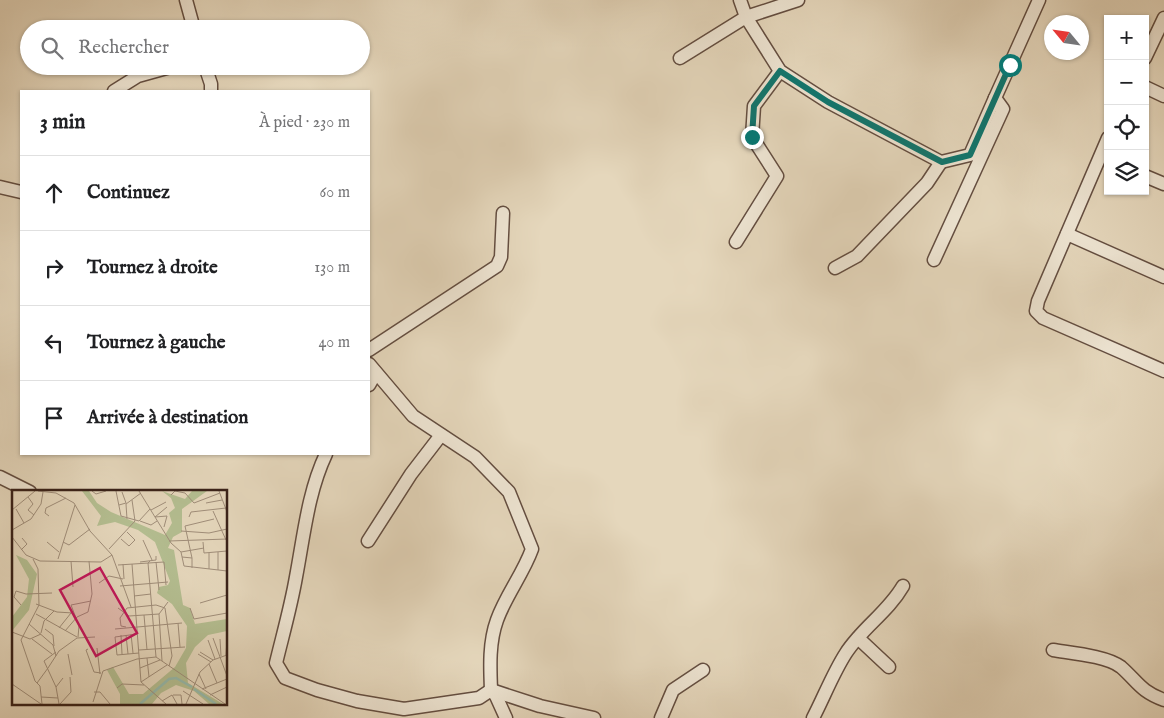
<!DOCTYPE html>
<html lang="fr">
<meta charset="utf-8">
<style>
body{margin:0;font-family:"IM FELL English",serif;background:#f2f2f2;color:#202124}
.controls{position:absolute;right:15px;top:15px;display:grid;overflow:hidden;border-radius:0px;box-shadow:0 1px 4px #0004}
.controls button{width:45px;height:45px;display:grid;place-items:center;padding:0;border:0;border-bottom:1px solid #e0e0e0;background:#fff;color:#202124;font:25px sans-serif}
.compass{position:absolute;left:1044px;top:15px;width:45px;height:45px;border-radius:50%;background:#fff;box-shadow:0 1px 4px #0004;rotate:299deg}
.stop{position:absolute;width:15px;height:15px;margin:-11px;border:4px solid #0f766e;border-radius:50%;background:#fff}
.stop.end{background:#0f766e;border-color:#fff;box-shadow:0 1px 5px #0008}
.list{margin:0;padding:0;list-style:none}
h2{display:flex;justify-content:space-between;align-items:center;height:65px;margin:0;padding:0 20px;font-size:21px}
h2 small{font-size:16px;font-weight:400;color:#757577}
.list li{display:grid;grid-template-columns:32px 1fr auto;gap:15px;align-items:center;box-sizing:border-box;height:75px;padding:0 20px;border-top:1px solid #e0e0e0}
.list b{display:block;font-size:19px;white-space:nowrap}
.list em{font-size:16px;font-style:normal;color:#757577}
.icon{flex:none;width:28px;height:28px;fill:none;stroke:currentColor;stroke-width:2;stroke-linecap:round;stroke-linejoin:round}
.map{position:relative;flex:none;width:1164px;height:718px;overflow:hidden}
.search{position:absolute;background:#fff;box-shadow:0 1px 4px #0004;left:20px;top:20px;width:350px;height:55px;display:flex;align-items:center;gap:12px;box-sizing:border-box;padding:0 18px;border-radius:28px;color:#757577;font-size:19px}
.panel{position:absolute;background:#fff;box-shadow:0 1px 4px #0004;left:20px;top:90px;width:350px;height:365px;border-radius:0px}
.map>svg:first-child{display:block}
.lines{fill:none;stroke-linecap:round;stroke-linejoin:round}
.street-casing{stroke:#644e41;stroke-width:15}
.street{stroke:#eee5d3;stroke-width:12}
.route{stroke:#0f766e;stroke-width:6}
.inset-river{fill:none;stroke:#96baac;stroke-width:2.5}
.inset-road{fill:none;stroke:#a08e7a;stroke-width:1}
.view{fill:#c2185b;fill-opacity:0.15;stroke:#c2185b;stroke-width:2.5}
.inset-edge{fill:none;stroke:#392118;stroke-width:2.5}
</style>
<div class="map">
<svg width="1164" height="718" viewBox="0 0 1164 718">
<rect width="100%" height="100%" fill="#e5d7bc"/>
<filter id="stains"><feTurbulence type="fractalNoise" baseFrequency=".004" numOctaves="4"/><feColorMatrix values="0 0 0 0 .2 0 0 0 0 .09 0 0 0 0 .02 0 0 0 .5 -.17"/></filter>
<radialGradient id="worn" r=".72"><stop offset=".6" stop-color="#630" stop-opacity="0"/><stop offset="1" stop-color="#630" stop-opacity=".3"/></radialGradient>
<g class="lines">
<defs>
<g id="street">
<path d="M 186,0 L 194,29"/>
<path d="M 740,0 L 746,17 L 780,71 L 828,102 L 941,162 L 970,155 L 995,98"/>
<path d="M 680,58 L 746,17 L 798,0"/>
<path d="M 1145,58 L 1164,18"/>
<path d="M 205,66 L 211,84 L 211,91"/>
<path d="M 1145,87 L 1164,96"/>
<path d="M 114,91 L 138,76 L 174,66"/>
<path d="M 1108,138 L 1038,301 L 1036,311 L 1043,318 L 1164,371"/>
<path d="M 1145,176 L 1164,184"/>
<path d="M 0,187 L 21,192"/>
<path d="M 1067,234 L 1164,277"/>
<path d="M 736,242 L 777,176 L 752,137 L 754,106 L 780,71"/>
<path d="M 934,260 L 1003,109 L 995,98 L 1039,0"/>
<path d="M 835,268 L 857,256 L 927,183 L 941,162"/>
<path d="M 369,350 L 497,266 L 501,257 L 503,213"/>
<path d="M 369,364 L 413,416 L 475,457 L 509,492 L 532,549 C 523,574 506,595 497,620 C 489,642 490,666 491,690 L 496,696 L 506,718"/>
<path d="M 369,385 L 376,373"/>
<path d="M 326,454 C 308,492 304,535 296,577 C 291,606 283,634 276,663 L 285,678 L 317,690 L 357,701 L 404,709 L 479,698 L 491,690"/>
<path d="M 0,477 L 30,492"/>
<path d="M 368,541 L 411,474 L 441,435"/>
<path d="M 858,638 L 889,667"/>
<path d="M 1053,650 C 1071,653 1107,656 1121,667 C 1138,682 1140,691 1164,700"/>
<path d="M 491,690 L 540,706 L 594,718"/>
<path d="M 661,718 L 673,690 L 703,670"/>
<path d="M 813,718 C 824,697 833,673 846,653 C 862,628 888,612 903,586"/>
</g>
</defs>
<use href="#street" class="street-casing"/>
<use href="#street" class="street"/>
</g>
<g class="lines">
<path class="route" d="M 752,137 L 754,106 L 780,71 L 828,102 L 942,162 L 970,155 L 1010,65"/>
</g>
<g transform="translate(12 490)">
<rect width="215" height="215" fill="#e5d7bc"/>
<path d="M 70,1 L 77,1 L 85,13 L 99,22 L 153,45 L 160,33 L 157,23 L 163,18 L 159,8 L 150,1 L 173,9 L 180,1 L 195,1 L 170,19 L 170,42 L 161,47 L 156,58 L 162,60 L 171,115 L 178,118 L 183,134 L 215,129 L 215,141 L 196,145 L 183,157 L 174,173 L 176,193 L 211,214 L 197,214 L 182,201 L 164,195 L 149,203 L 140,214 L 108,214 L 108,204 L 95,180 L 101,177 L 117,204 L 131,204 L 163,177 L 174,158 L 175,136 L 160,114 L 145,103 L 147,97 L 156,95 L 158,91 L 143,52 L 126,40 L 103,32 L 85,36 L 89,26 ZM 4,65 L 15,70 L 25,84 L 17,120 L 0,141 L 0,127 L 15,107 L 17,89 Z" fill="#b4be91"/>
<path class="inset-river" d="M 182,199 L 204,214M 128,214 L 157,189 L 164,188 L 180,197"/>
<path class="inset-road" d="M 26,1 L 44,3 L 62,13 L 78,41 L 100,65M 80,1 L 84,4 L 94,1M 104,1 L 109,26 L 127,31 L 138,19M 127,1 L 159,53 L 169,62 L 172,76 L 215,81M 207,1 L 215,22M 159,5 L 163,1 L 173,3 L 182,13 L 208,3M 16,7 L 21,14 L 16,20 L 22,25M 194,13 L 210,10M 107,15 L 114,13 L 110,2M 4,19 L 12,33M 0,20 L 23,1M 139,20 L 154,12M 201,21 L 214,50M 37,26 L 33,23 L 34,18 L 54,8M 143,27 L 155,26 L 152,37M 143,27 L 155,17M 177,27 L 179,22 L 214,18M 115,29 L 114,14 L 129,3M 128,31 L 139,35 L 145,31M 0,40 L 19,29 L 29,14 L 31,2M 169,41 L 197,43 L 215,39M 0,47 L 14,65 L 28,71 L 89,72 L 100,65 L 119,117M 109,49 L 117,56 L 123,50 L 115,42M 131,50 L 140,70M 157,51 L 215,49M 35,52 L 47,62M 51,52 L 57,55 L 78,39M 191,52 L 192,63 L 215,61M 97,59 L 123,31 L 120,10M 9,60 L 15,54 L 10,48M 169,62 L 192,58M 197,63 L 197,79M 170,67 L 180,68 L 180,78M 180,68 L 173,36 L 202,29M 21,69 L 26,79 L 27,115 L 9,150 L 23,191 L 28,196 L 30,214M 46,69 L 63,15M 59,71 L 61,97M 138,71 L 136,73 L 144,167M 128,72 L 144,70 L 144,66M 144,72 L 147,100M 111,74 L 112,89M 120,74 L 129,192 L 154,214M 106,75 L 152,72 L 154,95M 206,80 L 206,62M 87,93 L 97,86 L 111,89M 108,96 L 156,92M 122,106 L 139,104M 188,113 L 215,105M 24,114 L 45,122 L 61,123M 9,115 L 2,107 L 4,101 L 14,104 L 40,103M 106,118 L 117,126 L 147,124M 178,118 L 182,129 L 215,123M 24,124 L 65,147M 132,125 L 135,160M 166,133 L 168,157M 17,134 L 41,155 L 44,166M 114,137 L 109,136 L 108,128 L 115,118 L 144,115 L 153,118 L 160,166 L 157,176M 47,138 L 59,123M 33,139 L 41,145 L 42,156M 103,139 L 170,133M 53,141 L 65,127 L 76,122 L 80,104 L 77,71M 0,142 L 18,149 L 29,144M 29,143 L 32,131 L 42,121M 119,144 L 121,163M 125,144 L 103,147 L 105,165 L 127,163M 109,145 L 110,164M 114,145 L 116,164M 66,147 L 67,136 L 59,115 L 79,111M 201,148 L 215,186M 20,149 L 40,164M 208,149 L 209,166M 196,150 L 203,169M 85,158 L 88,184M 76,159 L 74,160 L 82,182 L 89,183M 127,160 L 173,157M 44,162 L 32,171 L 44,197M 188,162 L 201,170M 56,164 L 60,185M 186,164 L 199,172M 214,165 L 215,149M 135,168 L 137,187M 150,171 L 147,124 L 156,112M 197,174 L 205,193M 36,178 L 47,161 L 65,148 L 83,147M 128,178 L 148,170M 187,184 L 194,199M 129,192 L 155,175M 25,193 L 36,178M 0,194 L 29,214M 105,198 L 110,194 L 132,195M 190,199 L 215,189M 171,201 L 191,214M 82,202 L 88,202 L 98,214M 161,205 L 169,205 L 170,214M 198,205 L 215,197M 29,207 L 46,208M 150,211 L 160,205 L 165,214M 81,212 L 91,181 L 125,169 L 144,167 L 213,214M 47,214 L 44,197 L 51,188M 48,214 L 59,202 L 58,187M 174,214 L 188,182 L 201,170 L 215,165"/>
<path class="view" d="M 88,78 L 125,143 L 84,166 L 48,100 Z"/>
<rect width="215" height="215" class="inset-edge"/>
</g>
<rect width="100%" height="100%" filter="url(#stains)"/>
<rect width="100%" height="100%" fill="url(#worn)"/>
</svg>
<div class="controls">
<button>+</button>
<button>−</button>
<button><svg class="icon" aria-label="locate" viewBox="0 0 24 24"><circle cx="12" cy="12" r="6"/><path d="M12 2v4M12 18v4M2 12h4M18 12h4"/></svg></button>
<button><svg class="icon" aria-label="layers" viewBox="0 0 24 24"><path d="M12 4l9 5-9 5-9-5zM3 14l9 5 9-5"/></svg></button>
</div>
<svg class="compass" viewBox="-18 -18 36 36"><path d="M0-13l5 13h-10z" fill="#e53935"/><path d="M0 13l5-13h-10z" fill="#757577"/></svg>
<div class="stop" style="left:1010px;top:65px"></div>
<div class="stop end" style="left:752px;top:137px"></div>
<div class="search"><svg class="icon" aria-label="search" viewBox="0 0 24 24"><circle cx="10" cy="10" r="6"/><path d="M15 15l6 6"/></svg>Rechercher</div>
<section class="panel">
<h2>3 min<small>À pied · 230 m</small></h2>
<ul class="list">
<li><svg class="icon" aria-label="ahead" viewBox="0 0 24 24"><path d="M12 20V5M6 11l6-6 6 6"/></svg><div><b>Continuez</b></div><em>60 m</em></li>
<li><svg class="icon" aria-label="right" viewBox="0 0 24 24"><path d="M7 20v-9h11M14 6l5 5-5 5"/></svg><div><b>Tournez à droite</b></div><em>130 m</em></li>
<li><svg class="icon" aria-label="left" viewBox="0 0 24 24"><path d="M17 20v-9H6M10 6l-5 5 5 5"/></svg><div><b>Tournez à gauche</b></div><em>40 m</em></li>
<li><svg class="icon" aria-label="arrive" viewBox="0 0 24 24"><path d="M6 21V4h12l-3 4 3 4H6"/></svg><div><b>Arrivée à destination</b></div></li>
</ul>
</section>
</div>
